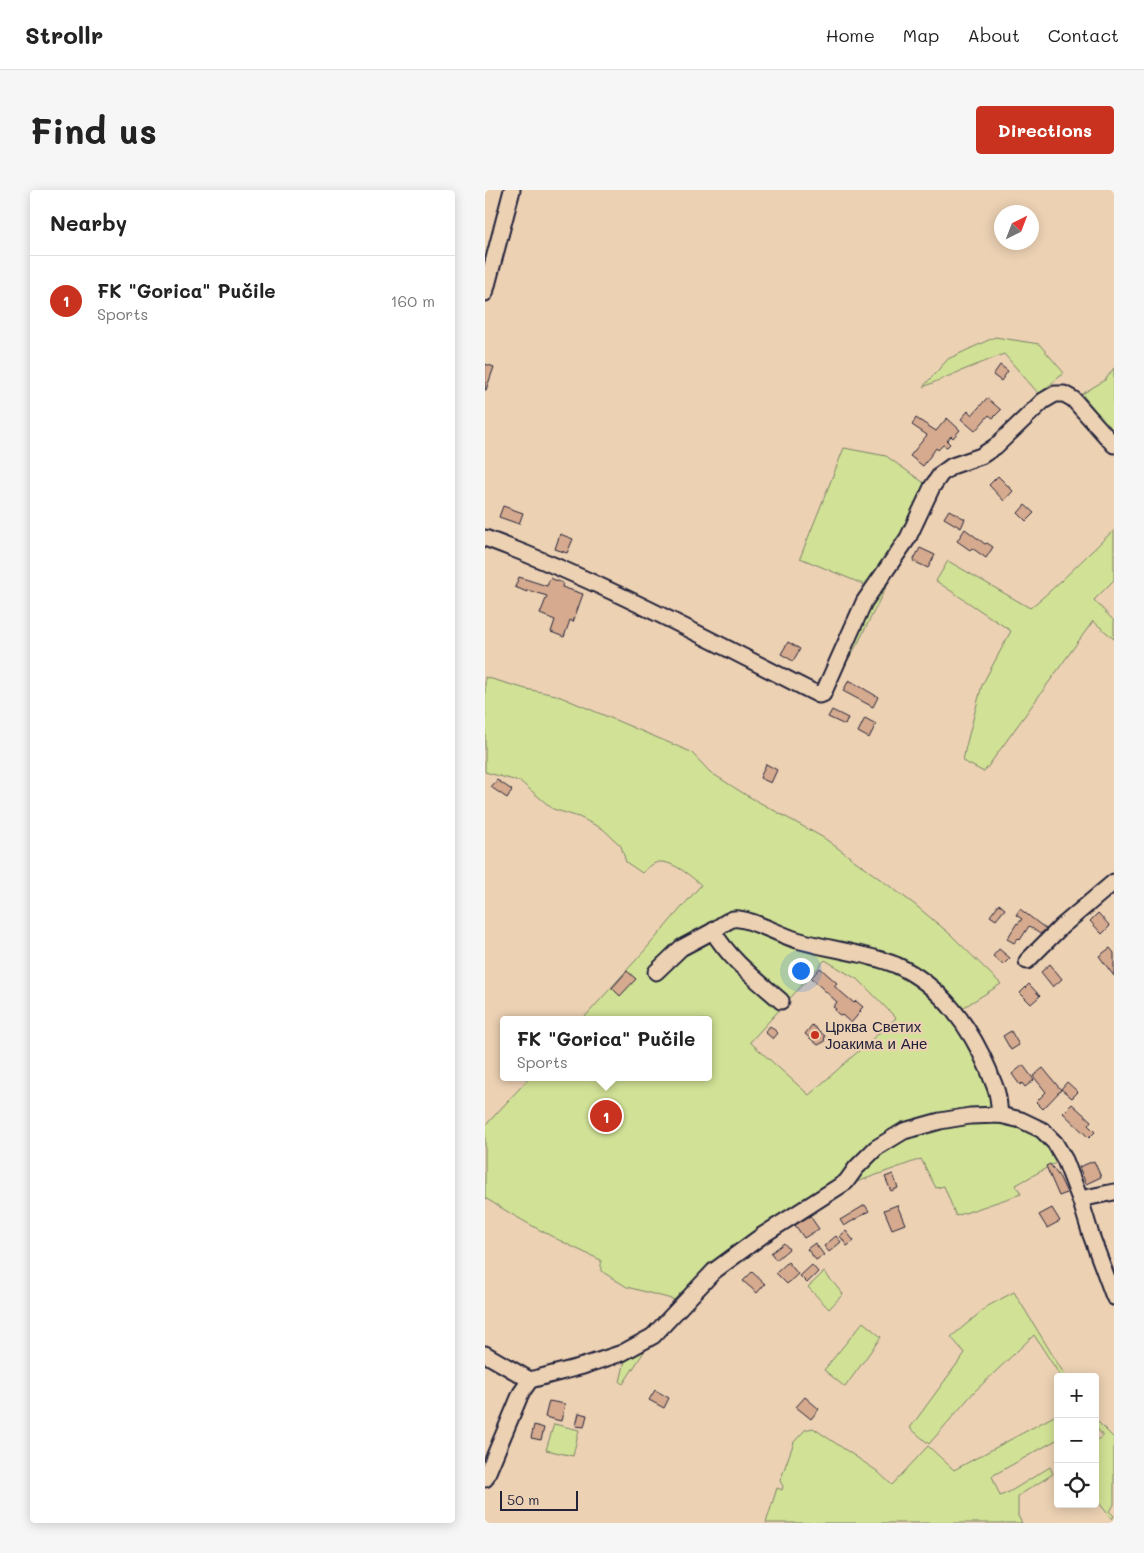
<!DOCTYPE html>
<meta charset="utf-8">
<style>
body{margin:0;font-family:Mali,sans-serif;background:#f6f6f6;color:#222}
.controls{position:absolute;right:15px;bottom:15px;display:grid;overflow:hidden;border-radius:5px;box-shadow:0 2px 12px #0003}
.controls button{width:45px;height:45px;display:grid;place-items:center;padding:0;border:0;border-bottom:1px solid #e0e0e0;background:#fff;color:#222;font:25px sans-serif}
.compass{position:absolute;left:509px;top:15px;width:45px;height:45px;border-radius:50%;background:#fff;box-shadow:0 2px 12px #0003;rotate:42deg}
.scale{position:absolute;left:15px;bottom:12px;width:78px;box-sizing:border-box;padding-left:5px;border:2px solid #22223b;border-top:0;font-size:14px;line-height:18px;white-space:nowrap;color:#22223b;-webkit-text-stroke:4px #ecd1b3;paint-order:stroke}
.you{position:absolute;left:315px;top:780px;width:18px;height:18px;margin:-12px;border:4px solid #fff;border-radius:50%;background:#1a73e8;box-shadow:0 0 0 8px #1a73e833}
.badge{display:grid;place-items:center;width:32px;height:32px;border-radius:50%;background:#c8321e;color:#fff;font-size:16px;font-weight:700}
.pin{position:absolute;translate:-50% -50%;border:2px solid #fff;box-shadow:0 1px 5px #0006}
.popup{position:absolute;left:15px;top:826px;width:212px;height:65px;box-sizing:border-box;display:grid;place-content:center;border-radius:5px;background:#fff;filter:drop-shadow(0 1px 4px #0005);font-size:16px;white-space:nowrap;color:#767676}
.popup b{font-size:19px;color:#222}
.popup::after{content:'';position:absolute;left:50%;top:100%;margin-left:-10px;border:10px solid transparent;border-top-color:#fff}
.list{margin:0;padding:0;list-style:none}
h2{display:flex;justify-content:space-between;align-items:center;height:65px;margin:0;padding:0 20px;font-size:21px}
h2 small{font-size:16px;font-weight:400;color:#767676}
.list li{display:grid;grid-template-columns:32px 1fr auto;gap:15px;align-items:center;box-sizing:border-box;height:90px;padding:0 20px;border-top:1px solid #e0e0e0}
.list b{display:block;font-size:19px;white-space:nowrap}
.list p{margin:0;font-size:16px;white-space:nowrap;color:#767676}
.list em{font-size:16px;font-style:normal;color:#767676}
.icon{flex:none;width:28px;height:28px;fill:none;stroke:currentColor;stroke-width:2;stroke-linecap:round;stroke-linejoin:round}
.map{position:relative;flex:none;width:629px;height:1333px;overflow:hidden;border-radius:5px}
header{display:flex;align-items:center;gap:30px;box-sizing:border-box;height:70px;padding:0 25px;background:#fff;border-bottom:1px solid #e0e0e0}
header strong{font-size:24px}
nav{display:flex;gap:28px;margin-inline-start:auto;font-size:18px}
.intro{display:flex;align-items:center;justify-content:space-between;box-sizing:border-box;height:120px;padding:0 30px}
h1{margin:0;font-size:35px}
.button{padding:12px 22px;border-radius:5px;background:#c8321e;color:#fff;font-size:18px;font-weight:700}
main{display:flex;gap:30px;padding:0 30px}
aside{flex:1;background:#fff;border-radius:5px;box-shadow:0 2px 12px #0003}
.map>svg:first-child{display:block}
.green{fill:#d1e195;stroke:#7a8268;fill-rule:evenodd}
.building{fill:#d5aa8e;stroke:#22223b}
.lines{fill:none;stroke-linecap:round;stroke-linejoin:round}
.minor-casing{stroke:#22223b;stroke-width:19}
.minor{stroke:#ecd1b3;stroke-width:15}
.poi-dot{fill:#c8321e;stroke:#ecd1b3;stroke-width:2}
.labels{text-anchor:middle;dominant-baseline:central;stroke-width:4.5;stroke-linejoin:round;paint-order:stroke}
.poi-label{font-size:15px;fill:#22223b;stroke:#ecd1b3;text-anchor:start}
</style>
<header>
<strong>Strollr</strong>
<nav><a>Home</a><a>Map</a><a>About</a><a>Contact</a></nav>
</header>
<div class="intro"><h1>Find us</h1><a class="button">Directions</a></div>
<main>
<aside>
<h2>Nearby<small></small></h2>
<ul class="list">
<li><span class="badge">1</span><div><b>FK &quot;Gorica&quot; Pučile</b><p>Sports</p></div><em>160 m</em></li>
</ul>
</aside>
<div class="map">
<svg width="629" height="1333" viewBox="0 0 629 1333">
<rect width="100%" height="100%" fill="#ecd1b3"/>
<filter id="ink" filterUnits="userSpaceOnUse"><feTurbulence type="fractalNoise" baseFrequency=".02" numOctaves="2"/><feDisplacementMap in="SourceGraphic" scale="10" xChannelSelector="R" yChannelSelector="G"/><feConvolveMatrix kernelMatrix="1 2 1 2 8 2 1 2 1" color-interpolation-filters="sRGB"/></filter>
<g filter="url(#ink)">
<g class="green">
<path d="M 510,147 L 554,154 L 579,183 L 554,204 L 519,164 L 471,183 L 438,197 L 463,169 Z"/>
<path d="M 629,178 L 629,242 L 618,230 L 597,204 L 620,190 Z"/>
<path d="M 359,258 L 401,266 L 442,295 L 411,377 L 373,453 L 358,478 L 355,477 L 392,400 L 315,368 Z"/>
<path d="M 629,340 L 629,390 L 609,410 L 629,431 L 629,449 L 608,431 L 499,582 L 478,571 L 481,556 L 497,495 L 526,441 L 451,391 L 463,371 L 545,418 C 575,394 601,366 629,340 Z"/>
<path d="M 0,487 L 41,499 L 71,505 L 206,562 L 225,582 L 261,605 L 339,648 L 429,714 L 465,744 L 516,794 L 476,819 L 410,767 L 358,753 L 325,746 L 407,779 L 438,797 L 464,823 L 481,846 L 529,935 C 554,943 561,947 574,971 L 531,995 L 536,1004 L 471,1026 L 459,996 L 451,998 L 436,969 L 366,994 L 194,1111 L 142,1097 L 116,1081 L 116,1070 C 75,1052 37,1031 0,1008 L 0,936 L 45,887 L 224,887 L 224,830 L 97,830 L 160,760 L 216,695 C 206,686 188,671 174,672 C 167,673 162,679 157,683 L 141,672 L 136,656 L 118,639 L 94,627 L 68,619 L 36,592 L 0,582 ZM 340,770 L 375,791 L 411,828 L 324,905 L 265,852 ZM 142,781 L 150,789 L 135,805 L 127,798 Z"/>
<path d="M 339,1082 L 358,1104 L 344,1119 L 323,1097 Z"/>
<path d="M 529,1102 L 581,1187 L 576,1187 L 549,1145 L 489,1202 L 444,1254 L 425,1238 L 480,1163 L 466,1147 L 503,1116 Z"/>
<path d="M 378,1132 L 396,1147 L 360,1197 L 339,1180 Z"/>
<path d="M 164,1154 L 138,1194 L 135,1192 L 141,1166 Z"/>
<path d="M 573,1224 L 573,1249 L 507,1286 L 515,1306 L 526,1301 L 565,1277 L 568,1284 L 533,1306 L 533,1326 L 537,1333 L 281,1333 L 292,1298 L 297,1300 L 298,1296 L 295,1291 L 309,1252 L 320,1240 L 328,1238 L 392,1281 L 407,1295 L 443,1256 L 469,1280 Z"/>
<path d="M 610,1229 L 629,1248 L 629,1315 L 624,1321 L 629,1326 L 627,1329 L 610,1308 L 610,1251 L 618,1246 L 610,1236 Z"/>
<path d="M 69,1234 L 94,1240 L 88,1266 L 61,1260 Z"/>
</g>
<g class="building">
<path d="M 0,174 L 9,177 L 1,200 L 0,200 Z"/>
<path d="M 515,175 L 523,181 L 516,191 L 508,185 Z"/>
<path d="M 502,208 L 516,220 L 508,228 L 504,225 L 490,241 L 476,229 L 483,221 L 487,225 Z"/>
<path d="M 431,228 L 451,241 L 462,228 L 475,240 L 468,248 L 466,246 L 462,251 L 465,254 L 462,257 L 458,255 L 453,260 L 451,258 L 438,276 L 425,266 L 442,245 L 427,235 Z"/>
<path d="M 513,286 L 528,301 L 519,311 L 504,295 Z"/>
<path d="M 540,315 L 549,323 L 541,331 L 533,323 Z"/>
<path d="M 18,316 L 38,323 L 34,334 L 14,327 Z"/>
<path d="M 464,320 L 480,329 L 476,338 L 459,328 Z"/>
<path d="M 480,339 L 500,354 L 502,353 L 508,357 L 501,368 L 487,358 L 485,360 L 472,351 Z"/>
<path d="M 75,344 L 88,349 L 82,363 L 70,359 Z"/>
<path d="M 435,358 L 450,365 L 443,378 L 428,371 Z"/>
<path d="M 34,387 L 62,396 L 65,388 L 78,393 L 77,397 L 98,404 L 88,432 L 85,430 L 79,447 L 66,442 L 70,430 L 55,424 L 62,406 L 42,400 L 42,402 L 30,397 Z"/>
<path d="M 303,452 L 315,459 L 308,471 L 296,464 Z"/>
<path d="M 364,490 L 393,507 L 388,517 L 358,501 Z"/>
<path d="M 347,520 L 363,528 L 360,535 L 343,527 Z"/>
<path d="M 380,528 L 391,534 L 384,548 L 373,542 Z"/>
<path d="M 281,574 L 292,580 L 286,593 L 275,588 Z"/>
<path d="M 12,590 L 27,600 L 22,608 L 6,597 Z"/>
<path d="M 514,714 L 520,719 L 511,730 L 505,726 Z"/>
<path d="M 535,719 L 561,739 L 555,744 L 544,736 L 535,750 L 533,748 L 529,753 L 522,749 L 532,733 L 533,734 L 537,729 L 531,725 Z"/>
<path d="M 613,723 L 625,736 L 617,744 L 605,731 Z"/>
<path d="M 625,758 L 629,763 L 629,786 L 614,766 Z"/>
<path d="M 514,759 L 525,768 L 518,775 L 508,766 Z"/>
<path d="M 565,774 L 577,789 L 568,797 L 556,782 Z"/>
<path d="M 335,778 L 352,793 L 349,796 L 369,813 L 371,811 L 378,817 L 375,820 L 376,821 L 366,833 L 357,825 L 356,826 L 350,821 L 351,819 L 348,817 L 352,812 L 326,788 Z"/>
<path d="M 142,781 L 151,789 L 135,806 L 127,798 Z"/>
<path d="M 544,794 L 555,806 L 546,814 L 535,803 Z"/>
<path d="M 327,835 L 340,846 L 339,852 L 333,855 L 320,844 Z"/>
<path d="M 285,836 L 293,843 L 288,849 L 280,842 Z"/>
<path d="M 526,841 L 534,855 L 526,860 L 518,846 Z"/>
<path d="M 538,875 L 549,890 L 540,897 L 537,893 L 535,895 L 527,884 Z"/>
<path d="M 558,878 L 576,900 L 558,919 L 551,912 L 561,902 L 548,886 Z"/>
<path d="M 582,892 L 593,902 L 587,908 L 576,899 Z"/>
<path d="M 587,914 L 606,931 L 603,935 L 610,942 L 604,948 L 578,923 Z"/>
<path d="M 609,971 L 616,987 L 601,994 L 594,977 Z"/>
<path d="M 565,974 L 575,988 L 582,1003 L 574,1006 L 561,976 Z"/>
<path d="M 408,984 L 413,998 L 406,1001 L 400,987 Z"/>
<path d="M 380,1015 L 384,1021 L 359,1036 L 355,1030 Z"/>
<path d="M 412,1015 L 420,1034 L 407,1039 L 399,1020 Z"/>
<path d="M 567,1018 L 575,1031 L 562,1038 L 554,1025 Z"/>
<path d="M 325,1026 L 334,1039 L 319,1048 L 310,1035 Z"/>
<path d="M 361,1041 L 369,1051 L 362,1056 L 355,1046 Z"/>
<path d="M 351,1046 L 356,1052 L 344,1062 L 339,1056 Z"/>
<path d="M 299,1053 L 304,1059 L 291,1070 L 286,1063 Z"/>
<path d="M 330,1053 L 339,1065 L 331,1070 L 322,1059 Z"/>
<path d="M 303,1072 L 313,1084 L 302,1094 L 291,1083 Z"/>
<path d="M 327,1075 L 333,1082 L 322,1093 L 315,1086 Z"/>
<path d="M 267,1082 L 280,1094 L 272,1103 L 258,1091 Z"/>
<path d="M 170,1200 L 184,1208 L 179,1218 L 164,1210 Z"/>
<path d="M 320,1207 L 334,1219 L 326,1229 L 311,1217 Z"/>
<path d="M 64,1211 L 80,1214 L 76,1231 L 60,1227 Z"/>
<path d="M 94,1223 L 102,1225 L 99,1237 L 91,1236 Z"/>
<path d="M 49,1235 L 59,1238 L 56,1250 L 46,1248 Z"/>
</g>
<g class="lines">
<defs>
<g id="minor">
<path d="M 0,103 L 27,0"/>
<path d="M 0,348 C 115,390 224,450 334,505 L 338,504 L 379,412 L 423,348 L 447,297 L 456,284 L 467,276 L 496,266 L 511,256 L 558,211 L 570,204 L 579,204 L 588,209 L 629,255"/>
<path d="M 542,771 L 577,736 L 629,692"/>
<path d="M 171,782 L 196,758 L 228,741"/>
<path d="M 296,811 C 272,790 244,769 228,741 C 234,737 241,731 248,729 C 261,726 297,746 312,750 C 345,760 379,762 411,775 C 456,795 486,838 504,881 C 506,888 510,895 512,903 C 514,910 514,918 515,925"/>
<path d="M 595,1009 L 629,1002"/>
<path d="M 0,1164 L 45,1190 L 98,1176 L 137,1163 L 168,1146 L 229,1081 L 278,1045 L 361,992 L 371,978 L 391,958 L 419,941 L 455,931 L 485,926 L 515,925 L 536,930 L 557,940 L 570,953 L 580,970 L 595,1009 L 606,1045 L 629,1107"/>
<path d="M 0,1289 L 36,1203 L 45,1190"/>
</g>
</defs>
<use href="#minor" class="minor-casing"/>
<use href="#minor" class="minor"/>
</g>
</g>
<circle class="poi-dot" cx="330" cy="845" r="5"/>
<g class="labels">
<g class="poi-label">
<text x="340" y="836">Црква Светих<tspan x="340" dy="17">Јоакима и Ане</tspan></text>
</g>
</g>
</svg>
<div class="controls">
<button>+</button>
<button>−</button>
<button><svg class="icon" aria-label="locate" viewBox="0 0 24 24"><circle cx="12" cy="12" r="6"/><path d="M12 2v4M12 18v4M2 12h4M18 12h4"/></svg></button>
</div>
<svg class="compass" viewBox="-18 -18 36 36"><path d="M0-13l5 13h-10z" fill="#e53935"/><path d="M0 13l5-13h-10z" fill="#767676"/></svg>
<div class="scale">50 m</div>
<div class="you"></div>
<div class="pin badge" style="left:121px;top:926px">1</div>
<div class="popup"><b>FK &quot;Gorica&quot; Pučile</b>Sports</div>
</div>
</main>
